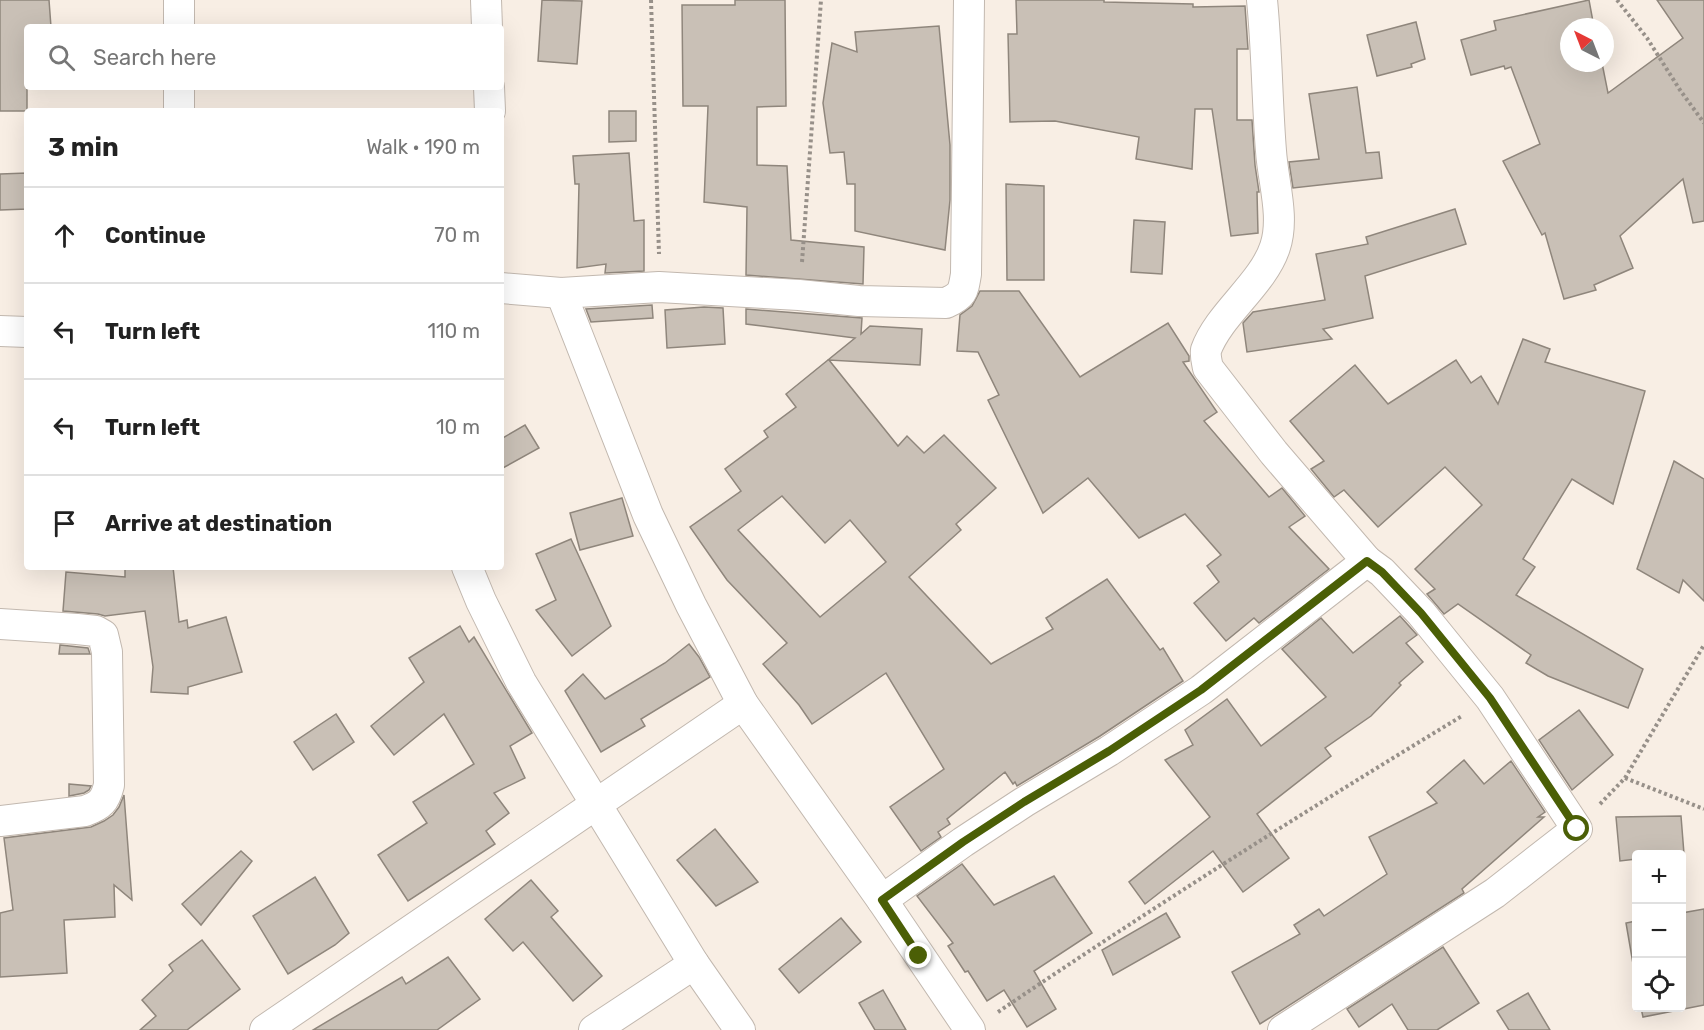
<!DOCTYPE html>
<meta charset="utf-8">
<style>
body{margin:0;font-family:Rubik,sans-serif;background:#f6f6f6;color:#222}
.controls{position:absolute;right:18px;bottom:18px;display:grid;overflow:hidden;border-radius:6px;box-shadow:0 6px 24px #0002}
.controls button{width:54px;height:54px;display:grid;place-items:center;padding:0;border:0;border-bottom:2px solid #e0e0e0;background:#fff;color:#222;font:30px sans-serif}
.compass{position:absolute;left:1560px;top:18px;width:54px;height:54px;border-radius:50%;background:#fff;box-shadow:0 6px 24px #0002;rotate:318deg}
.stop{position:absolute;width:18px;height:18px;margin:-14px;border:4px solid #4b5f06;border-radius:50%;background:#fff}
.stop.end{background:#4b5f06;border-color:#fff;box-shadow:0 2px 6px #0008}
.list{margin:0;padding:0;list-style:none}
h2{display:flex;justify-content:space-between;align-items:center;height:78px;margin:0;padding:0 24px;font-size:26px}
h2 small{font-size:20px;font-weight:400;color:#767676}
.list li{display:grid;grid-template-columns:39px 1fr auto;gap:18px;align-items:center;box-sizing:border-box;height:96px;padding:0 24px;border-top:2px solid #e0e0e0}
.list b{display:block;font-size:22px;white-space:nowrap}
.list em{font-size:20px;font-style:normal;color:#767676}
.icon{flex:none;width:33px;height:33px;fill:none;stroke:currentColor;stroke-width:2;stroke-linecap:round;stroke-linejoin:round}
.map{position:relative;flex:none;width:1704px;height:1030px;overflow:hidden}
.search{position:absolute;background:#fff;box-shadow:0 6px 24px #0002;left:24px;top:24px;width:480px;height:66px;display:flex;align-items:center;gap:15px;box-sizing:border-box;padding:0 21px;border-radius:6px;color:#767676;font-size:22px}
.panel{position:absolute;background:#fff;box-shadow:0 6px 24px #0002;left:24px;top:108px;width:480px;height:462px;border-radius:6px}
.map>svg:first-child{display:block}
.building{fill:#c9c0b6;stroke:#8f867c;stroke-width:1.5;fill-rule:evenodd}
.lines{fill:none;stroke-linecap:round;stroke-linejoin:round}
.minor-casing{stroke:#c2b8af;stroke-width:32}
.path{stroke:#979089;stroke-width:4;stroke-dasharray:3 3;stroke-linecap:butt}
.minor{stroke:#fff;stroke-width:30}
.route{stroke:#4b5f06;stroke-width:8}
</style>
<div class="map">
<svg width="1704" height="1030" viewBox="0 0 1704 1030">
<rect width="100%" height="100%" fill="#f8eee4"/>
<g class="building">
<path d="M 0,0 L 49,0 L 51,27 L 27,27 L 27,111 L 0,111 Z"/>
<path d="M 542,0 L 582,1 L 577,64 L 538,61 Z"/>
<path d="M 735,0 L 785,0 L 786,106 L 757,107 L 757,165 L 787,166 L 791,240 L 864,247 L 863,284 L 746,275 L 747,207 L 704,202 L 708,106 L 683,106 L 682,5 L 735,5 Z"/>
<path d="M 1016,0 L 1104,0 L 1104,2 L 1193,4 L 1193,7 L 1245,6 L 1248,49 L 1237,49 L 1237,120 L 1252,120 L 1255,165 L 1259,192 L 1257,192 L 1258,233 L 1231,236 L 1212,109 L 1195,109 L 1192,169 L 1136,159 L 1139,137 L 1055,121 L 1010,122 L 1008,34 L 1017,34 Z"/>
<path d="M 1589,0 L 1594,27 L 1569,27 L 1569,63 L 1602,63 L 1608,93 L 1683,38 L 1657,0 L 1704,0 L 1704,221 L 1693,223 L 1683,179 L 1620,236 L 1633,268 L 1594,285 L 1596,290 L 1564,299 L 1545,233 L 1542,235 L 1503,161 L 1540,144 L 1511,67 L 1505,69 L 1504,66 L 1471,75 L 1461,40 L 1496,30 L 1494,21 Z"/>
<path d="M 1416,22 L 1425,59 L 1411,64 L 1412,67 L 1377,76 L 1367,35 Z"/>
<path d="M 939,26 L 950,145 L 950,200 L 945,250 L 855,231 L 855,184 L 847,184 L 844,152 L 830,153 L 823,103 L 832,43 L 857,52 L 855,32 Z"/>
<path d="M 1357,87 L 1366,153 L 1379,152 L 1382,178 L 1293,188 L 1289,162 L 1319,159 L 1309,94 Z"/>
<path d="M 609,111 L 636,111 L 636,141 L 609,142 Z"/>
<path d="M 629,153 L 634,221 L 644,220 L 644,271 L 605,273 L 606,264 L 577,268 L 579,184 L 575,184 L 573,156 Z"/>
<path d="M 27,173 L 27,209 L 0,210 L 0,174 Z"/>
<path d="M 1006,184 L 1044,186 L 1044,280 L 1007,280 Z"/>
<path d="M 1455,209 L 1466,244 L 1365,276 L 1373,318 L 1323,329 L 1332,339 L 1247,352 L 1243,323 L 1253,312 L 1325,300 L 1316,254 L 1368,244 L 1366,237 Z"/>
<path d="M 1134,220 L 1165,222 L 1162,274 L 1131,272 Z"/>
<path d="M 980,291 L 1019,291 L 1080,377 L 1168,323 L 1189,356 L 1189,361 L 1183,362 L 1217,412 L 1204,421 L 1269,497 L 1282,488 L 1305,516 L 1289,527 L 1329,569 L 1259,623 L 1254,618 L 1226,641 L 1194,603 L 1219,582 L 1207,566 L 1221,555 L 1185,514 L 1139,538 L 1088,478 L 1043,513 L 988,400 L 999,395 L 978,352 L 957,351 L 960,315 L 972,306 Z"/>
<path d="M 652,305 L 653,318 L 591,322 L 586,309 Z"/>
<path d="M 704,307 L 723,308 L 725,344 L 667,348 L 665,310 Z"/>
<path d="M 746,309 L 862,318 L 861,334 L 870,326 L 922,329 L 920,365 L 829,360 L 898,446 L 907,436 L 924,453 L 944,435 L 996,488 L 956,524 L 961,530 L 909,577 L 991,664 L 1053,629 L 1046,618 L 1107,579 L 1160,650 L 1163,648 L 1183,681 L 1100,736 L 1017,786 L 1015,782 L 1013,784 L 1005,772 L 947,819 L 950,824 L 938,832 L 941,837 L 921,851 L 890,807 L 944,769 L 886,673 L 812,724 L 799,705 L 763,664 L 787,643 L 727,580 L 690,527 L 741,491 L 725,469 L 768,437 L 764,431 L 796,407 L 786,394 L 855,338 L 746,324 ZM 782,496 L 825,543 L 850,520 L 886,562 L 820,617 L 738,530 Z"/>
<path d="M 1523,339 L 1550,349 L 1545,362 L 1645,391 L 1613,504 L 1572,479 L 1523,559 L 1535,567 L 1516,595 L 1643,669 L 1628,708 L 1548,676 L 1526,663 L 1531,655 L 1458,604 L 1444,614 L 1427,594 L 1435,589 L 1415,569 L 1482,505 L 1445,467 L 1378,527 L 1344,490 L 1334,497 L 1311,469 L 1324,461 L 1290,421 L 1355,365 L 1388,404 L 1456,360 L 1471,383 L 1481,376 L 1498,404 Z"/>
<path d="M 525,425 L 539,448 L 501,469 L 501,439 Z"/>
<path d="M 1674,461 L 1704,479 L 1704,601 L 1683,580 L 1679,593 L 1637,569 Z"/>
<path d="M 622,498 L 633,536 L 580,550 L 570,513 Z"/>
<path d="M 571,539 L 611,626 L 572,656 L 536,610 L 556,600 L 536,554 Z"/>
<path d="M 125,567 L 173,567 L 179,622 L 187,620 L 188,628 L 226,617 L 242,672 L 188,687 L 188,694 L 151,692 L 153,667 L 145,611 L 105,616 L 98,614 L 63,611 L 66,572 L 125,577 Z"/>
<path d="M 1400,616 L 1417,635 L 1406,643 L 1423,662 L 1399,683 L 1401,685 L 1371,716 L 1325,748 L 1331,756 L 1257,814 L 1289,858 L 1243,892 L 1213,851 L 1145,904 L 1129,882 L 1210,817 L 1165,760 L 1193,745 L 1185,730 L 1227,699 L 1261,746 L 1326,697 L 1282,649 L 1321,618 L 1353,653 Z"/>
<path d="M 460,626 L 469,642 L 474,637 L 532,733 L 510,746 L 525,778 L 494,793 L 509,813 L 486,831 L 495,844 L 408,901 L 378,855 L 427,823 L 413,802 L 474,764 L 444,714 L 394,755 L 371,726 L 424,682 L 409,658 Z"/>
<path d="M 689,644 L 699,657 L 710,677 L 641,719 L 645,726 L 601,752 L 565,691 L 583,674 L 605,699 L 665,663 Z"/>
<path d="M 60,645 L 88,648 L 90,654 L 59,654 Z"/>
<path d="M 1579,710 L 1613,755 L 1572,790 L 1539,740 Z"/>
<path d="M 336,714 L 354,742 L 313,770 L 294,742 Z"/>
<path d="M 1464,760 L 1484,784 L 1511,761 L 1545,812 L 1538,817 L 1544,817 L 1462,889 L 1464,893 L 1260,1024 L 1232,972 L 1300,934 L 1294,925 L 1319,909 L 1324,916 L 1387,874 L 1369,837 L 1437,803 L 1427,792 Z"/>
<path d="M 69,784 L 91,786 L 89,790 L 84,793 L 69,796 Z"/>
<path d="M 124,795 L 132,900 L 114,885 L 115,917 L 64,920 L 67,973 L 0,977 L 0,913 L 13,910 L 4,838 L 91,827 L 104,821 L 113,815 L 119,807 Z"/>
<path d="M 1681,816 L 1684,854 L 1636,855 L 1636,859 L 1620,861 L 1616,817 Z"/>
<path d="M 715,829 L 758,882 L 716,906 L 677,860 Z"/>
<path d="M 241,851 L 252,861 L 201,925 L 182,904 Z"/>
<path d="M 962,864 L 994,905 L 1054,876 L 1092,933 L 1034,971 L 1056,1009 L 1027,1027 L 1004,990 L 987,1001 L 968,971 L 965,972 L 948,946 L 953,943 L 917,896 Z"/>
<path d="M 315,877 L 349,933 L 335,945 L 288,974 L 253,916 Z"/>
<path d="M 531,880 L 558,911 L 551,917 L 602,976 L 573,1001 L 523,942 L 513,951 L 485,919 Z"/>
<path d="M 1704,909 L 1704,1005 L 1643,1017 L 1641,1008 L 1682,1008 L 1682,913 Z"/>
<path d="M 1166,913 L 1180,937 L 1113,975 L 1102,950 Z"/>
<path d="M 841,918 L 861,942 L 799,993 L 779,969 Z"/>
<path d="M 1636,921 L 1636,981 L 1626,923 Z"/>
<path d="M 202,940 L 240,989 L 187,1030 L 140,1030 L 156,1016 L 142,1000 L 173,971 L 169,965 Z"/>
<path d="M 1443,947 L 1479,1003 L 1437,1030 L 1408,1030 L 1392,1004 L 1359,1027 L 1347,1009 Z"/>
<path d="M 448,957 L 480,999 L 437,1030 L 313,1030 L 402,977 L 406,984 Z"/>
<path d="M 883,990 L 906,1030 L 875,1030 L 859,1003 Z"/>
<path d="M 1528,993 L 1550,1030 L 1509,1030 L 1497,1011 Z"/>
</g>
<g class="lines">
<defs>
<g id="minor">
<path d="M 179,0 L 179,27"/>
<path d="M 486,0 L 487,27"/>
<path d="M 1262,0 C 1267,50 1267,101 1271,151 C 1273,182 1285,217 1275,247 C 1263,284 1219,314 1206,350 C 1205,356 1207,363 1208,368 L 1274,453 L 1367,561 L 1382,572 L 1421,613 L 1490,698 L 1577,829 L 1495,893 L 1283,1030"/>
<path d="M 179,87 L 179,111"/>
<path d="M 489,87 L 490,111"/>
<path d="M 501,288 L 561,293 L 659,287 L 799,295 L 859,301 L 946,303 C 963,295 963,292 966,274 L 969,0"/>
<path d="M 561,293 L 648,515 L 691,605 L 743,704 L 882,900 L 970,1030"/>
<path d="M 0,331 L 27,332"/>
<path d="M 467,567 L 481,601 L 521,682 L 694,964 L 740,1030"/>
<path d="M 0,624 L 77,629 L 96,631 L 103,635 L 107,652 L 109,785 C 105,801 101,805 85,811 L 0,821"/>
<path d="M 882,900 L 963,842 L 1024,802 L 1109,751 L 1201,690 L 1367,561"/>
<path d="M 265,1030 L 743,704"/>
<path d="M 594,1030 L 694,964"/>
</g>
</defs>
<use href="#minor" class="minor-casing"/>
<g class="path">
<path d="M 651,0 L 659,254"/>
<path d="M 1617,0 L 1647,38 L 1680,90 L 1704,123"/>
<path d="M 802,262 L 821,0"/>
<path d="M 1625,778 L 1704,809"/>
<path d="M 1600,804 L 1625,778 L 1704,645"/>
<path d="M 998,1012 C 1150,909 1305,811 1462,716"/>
</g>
<use href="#minor" class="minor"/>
</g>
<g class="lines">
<path class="route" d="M 919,956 L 882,900 L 963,842 L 1024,802 L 1109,751 L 1201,690 L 1367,561 L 1382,572 L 1421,613 L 1490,698 L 1577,829"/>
</g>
</svg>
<div class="controls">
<button>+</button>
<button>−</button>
<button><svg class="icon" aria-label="locate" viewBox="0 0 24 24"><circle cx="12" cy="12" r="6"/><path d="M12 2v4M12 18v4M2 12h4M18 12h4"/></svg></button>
</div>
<svg class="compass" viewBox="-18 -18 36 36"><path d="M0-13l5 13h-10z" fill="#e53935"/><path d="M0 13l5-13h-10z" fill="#767676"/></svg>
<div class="stop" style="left:1577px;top:829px"></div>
<div class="stop end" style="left:919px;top:956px"></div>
<div class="search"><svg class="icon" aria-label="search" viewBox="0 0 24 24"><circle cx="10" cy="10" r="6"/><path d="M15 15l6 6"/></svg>Search here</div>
<section class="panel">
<h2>3 min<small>Walk · 190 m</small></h2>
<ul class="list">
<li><svg class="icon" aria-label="ahead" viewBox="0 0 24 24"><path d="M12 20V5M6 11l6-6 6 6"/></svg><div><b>Continue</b></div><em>70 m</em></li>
<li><svg class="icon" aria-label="left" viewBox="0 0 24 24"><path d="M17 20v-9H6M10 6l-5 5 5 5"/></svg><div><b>Turn left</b></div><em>110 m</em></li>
<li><svg class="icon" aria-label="left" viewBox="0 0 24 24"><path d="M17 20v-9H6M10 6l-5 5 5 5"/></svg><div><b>Turn left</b></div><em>10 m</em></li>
<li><svg class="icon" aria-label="arrive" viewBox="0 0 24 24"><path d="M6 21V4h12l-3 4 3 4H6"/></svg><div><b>Arrive at destination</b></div></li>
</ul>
</section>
</div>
